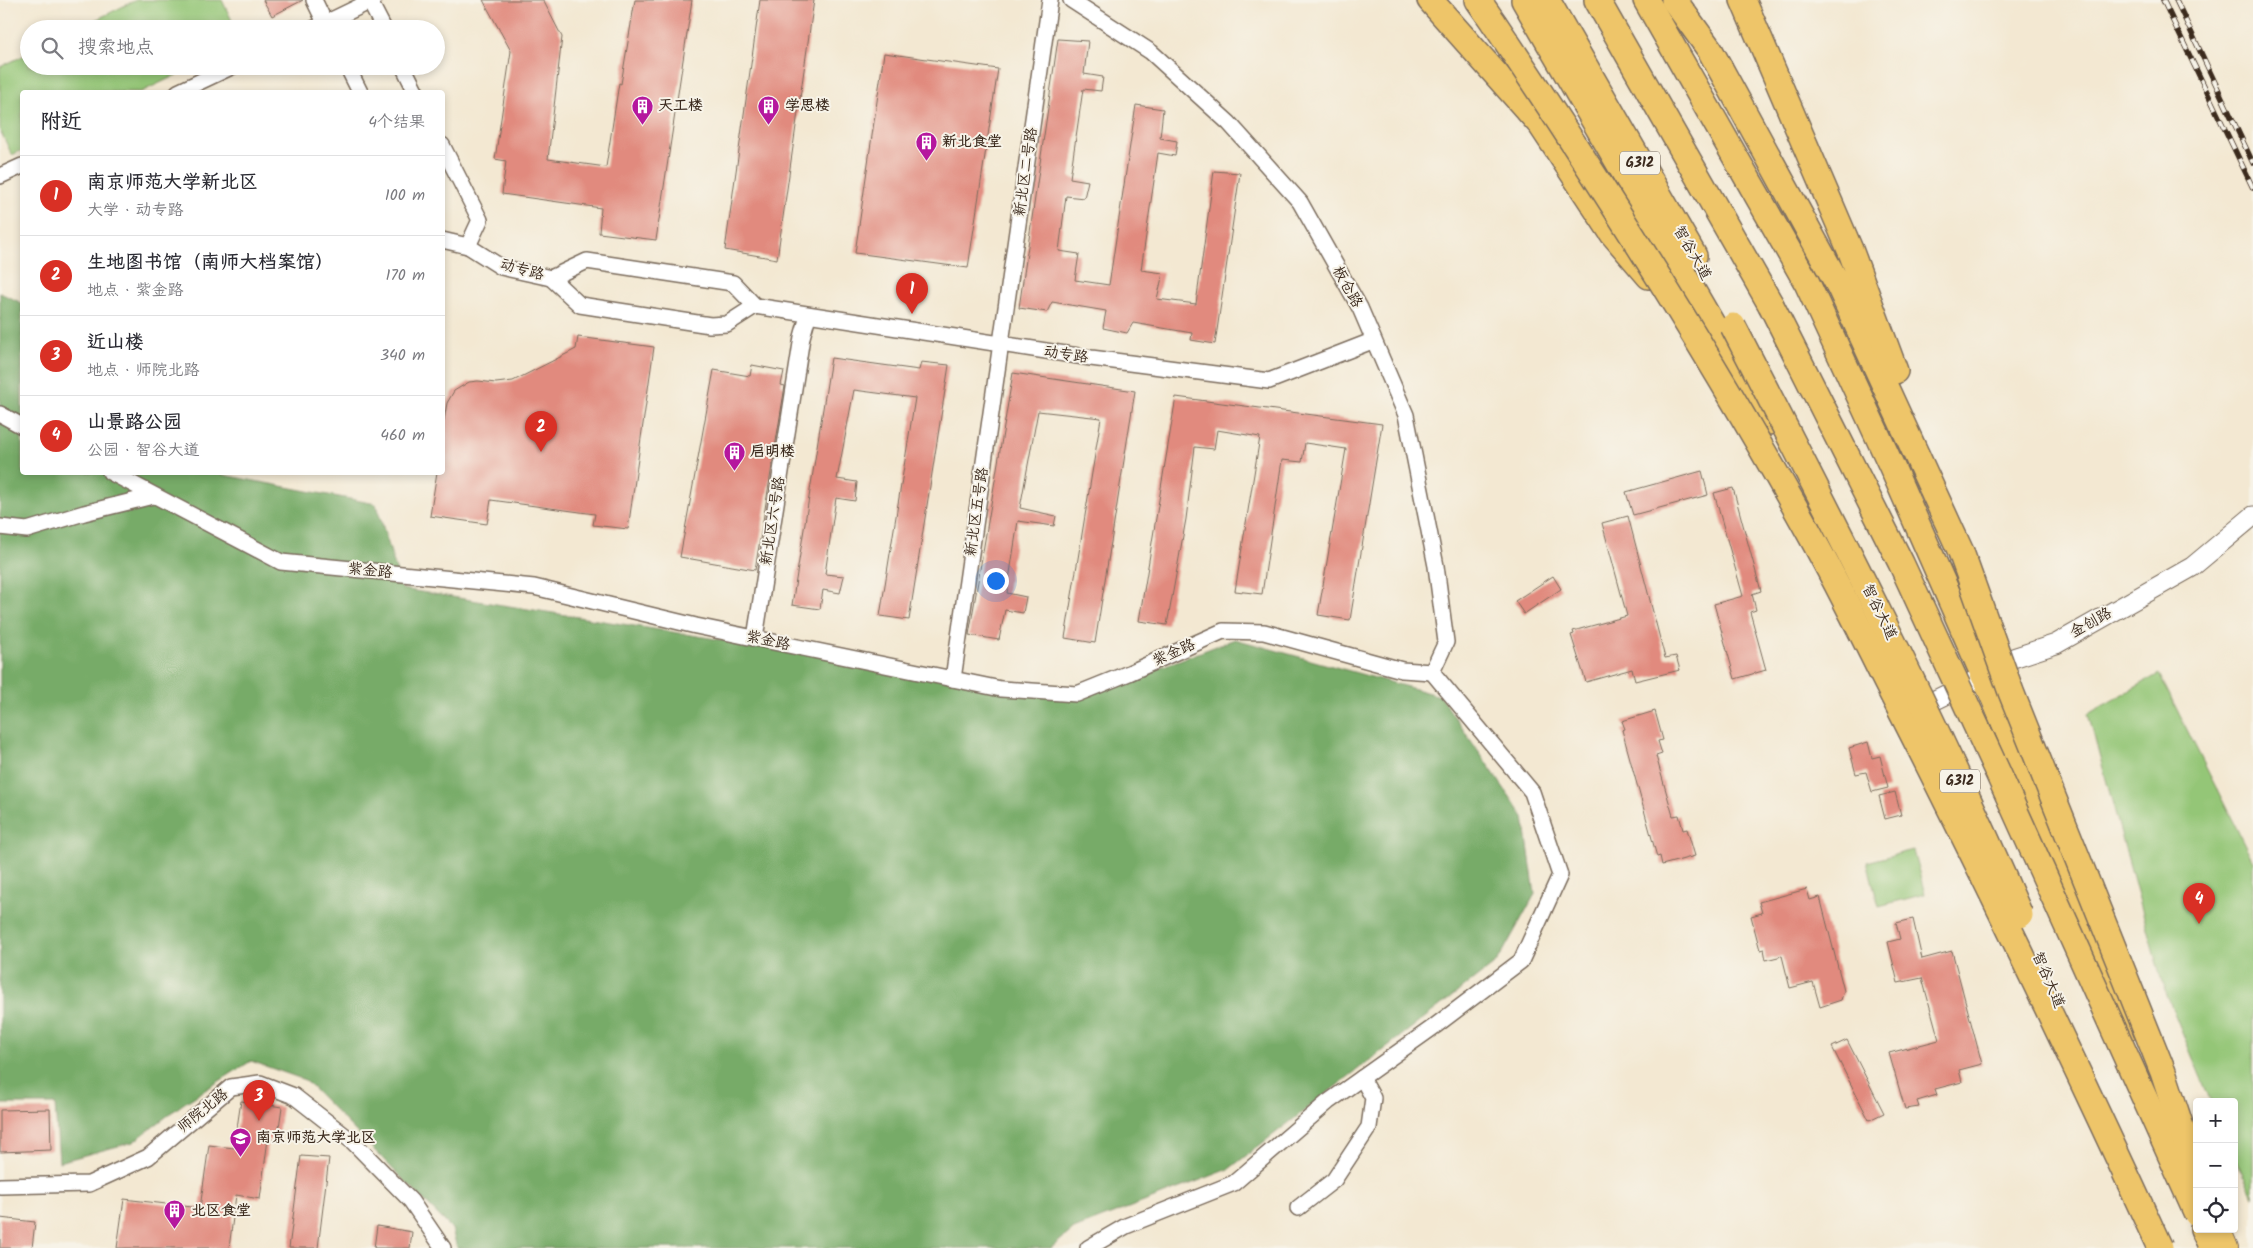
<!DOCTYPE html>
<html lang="zh">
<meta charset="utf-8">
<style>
body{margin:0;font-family:Kalam,"LXGW WenKai TC",sans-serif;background:#f2f2f3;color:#2b2b33}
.controls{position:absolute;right:15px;bottom:15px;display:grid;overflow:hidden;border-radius:5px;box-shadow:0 2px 8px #0003}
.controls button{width:45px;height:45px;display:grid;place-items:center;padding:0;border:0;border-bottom:1px solid #e1e1e2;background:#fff;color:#2b2b33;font:25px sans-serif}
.you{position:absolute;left:995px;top:580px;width:18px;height:18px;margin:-12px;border:4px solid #fff;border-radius:50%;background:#1a73e8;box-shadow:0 0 0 8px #1a73e833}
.badge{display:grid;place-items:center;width:32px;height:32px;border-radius:50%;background:#d93025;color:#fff;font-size:16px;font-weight:700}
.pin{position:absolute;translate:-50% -41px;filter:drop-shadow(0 1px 2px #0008)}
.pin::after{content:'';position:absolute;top:26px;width:18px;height:15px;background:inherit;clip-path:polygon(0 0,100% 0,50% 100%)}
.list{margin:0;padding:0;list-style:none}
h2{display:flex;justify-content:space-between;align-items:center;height:65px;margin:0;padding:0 20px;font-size:21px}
h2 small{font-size:16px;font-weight:400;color:#7c7c81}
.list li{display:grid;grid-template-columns:32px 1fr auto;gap:15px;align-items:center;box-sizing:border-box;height:80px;padding:0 20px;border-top:1px solid #e1e1e2}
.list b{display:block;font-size:19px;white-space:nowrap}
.list p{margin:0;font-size:16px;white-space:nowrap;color:#7c7c81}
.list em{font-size:16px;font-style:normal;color:#7c7c81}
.icon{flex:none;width:28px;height:28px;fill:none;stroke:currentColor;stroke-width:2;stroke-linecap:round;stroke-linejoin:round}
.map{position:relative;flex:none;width:2253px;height:1248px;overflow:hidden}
.search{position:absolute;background:#fff;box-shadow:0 2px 8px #0003;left:20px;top:20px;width:425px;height:55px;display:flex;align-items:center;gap:12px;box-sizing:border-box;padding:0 18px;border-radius:28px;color:#7c7c81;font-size:19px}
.panel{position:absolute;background:#fff;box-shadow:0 2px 8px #0003;left:20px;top:90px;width:425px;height:385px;border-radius:5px}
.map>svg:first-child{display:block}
.green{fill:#94c677;stroke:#68784a}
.forest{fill:#77ab68;stroke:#596a43}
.building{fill:#e18a7e}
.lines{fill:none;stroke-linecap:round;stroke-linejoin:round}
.minor-casing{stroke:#7b6c5d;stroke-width:18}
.tertiary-casing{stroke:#7b6c5d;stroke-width:21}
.primary-casing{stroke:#7b6c5d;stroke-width:26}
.trunk-casing{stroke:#7b6c5d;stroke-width:28}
.minor{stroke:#fff;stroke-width:15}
.tertiary{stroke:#fff;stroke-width:19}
.primary{stroke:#eec569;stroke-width:24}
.trunk{stroke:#eec569;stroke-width:25}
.rail-casing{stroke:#3b2a1e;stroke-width:5.5}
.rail{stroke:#f7f3e8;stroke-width:4;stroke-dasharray:11;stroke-linecap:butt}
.trunk-bridge-casing{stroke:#7b6c5d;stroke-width:28;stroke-linecap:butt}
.trunk-bridge{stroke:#eec569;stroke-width:25}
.labels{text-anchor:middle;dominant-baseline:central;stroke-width:4;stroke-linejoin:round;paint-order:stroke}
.shield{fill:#f7f3e8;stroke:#73665b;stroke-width:1}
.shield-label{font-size:14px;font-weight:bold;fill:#3b2a1e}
.poi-label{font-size:15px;font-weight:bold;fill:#3b2a1e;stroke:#f7f3e8;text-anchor:start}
.street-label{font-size:15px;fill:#3b2a1e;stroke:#f7f3e8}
</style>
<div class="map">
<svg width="2253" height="1248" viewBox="0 0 2253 1248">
<rect width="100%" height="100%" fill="#f7f3e8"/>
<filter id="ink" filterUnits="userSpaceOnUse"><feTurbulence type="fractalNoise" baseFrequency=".02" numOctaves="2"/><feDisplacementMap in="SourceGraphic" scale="10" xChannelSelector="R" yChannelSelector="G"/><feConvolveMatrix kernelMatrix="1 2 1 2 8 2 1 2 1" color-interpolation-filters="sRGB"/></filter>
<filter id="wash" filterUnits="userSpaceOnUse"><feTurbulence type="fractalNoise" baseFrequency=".0096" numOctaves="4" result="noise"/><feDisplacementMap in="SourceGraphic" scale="20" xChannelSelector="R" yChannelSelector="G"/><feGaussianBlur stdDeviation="1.12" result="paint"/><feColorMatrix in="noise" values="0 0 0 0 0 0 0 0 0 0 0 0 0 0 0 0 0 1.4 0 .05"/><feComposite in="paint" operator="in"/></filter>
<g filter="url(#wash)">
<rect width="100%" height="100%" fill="#f3e8d2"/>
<g class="green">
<path d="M 136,0 L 222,0 L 236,29 L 77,29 Z"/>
<path d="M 29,53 L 29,66 L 195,66 L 141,92 L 22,92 L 22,150 L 12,155 L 0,130 L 0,67 Z"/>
<path d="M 2159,674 L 2253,861 L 2253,1197 L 2234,1155 L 2234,1102 L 2211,1102 L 2163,986 L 2088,714 Z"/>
<path d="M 1913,850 L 1925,894 L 1879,906 L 1867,862 Z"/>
</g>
<path class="forest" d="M 0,293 L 22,303 L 22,472 L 213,473 L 376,504 L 402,589 L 1081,697 L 1235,639 L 1440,696 L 1524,817 L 1535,894 L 1498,961 L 1229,1169 L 1074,1229 L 1051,1248 L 457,1248 L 452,1229 L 305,1080 L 251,1061 L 183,1104 L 133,1142 L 59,1162 L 55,1104 L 0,1104 Z"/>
<g id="blocks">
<g class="building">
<path d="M 263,0 L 303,0 L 272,16 Z"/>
<path d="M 483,0 L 543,0 L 562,37 L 548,159 L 606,167 L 619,83 L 621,84 L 635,0 L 692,0 L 656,240 L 599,233 L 601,208 L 502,194 L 506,161 L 495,159 L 511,51 Z"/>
<path d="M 760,0 L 814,0 L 777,259 L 725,250 Z"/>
<path d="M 1058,39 L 1088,41 L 1084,74 L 1103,77 L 1101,91 L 1083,89 L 1070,178 L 1088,181 L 1084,198 L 1066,196 L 1059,251 L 1079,254 L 1075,280 L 1109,285 L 1136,105 L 1163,109 L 1160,138 L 1177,141 L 1175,156 L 1158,153 L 1141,270 L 1163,273 L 1157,299 L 1196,304 L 1214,171 L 1240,173 L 1215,344 L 1191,340 L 1192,333 L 1133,323 L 1127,333 L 1103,328 L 1106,311 L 1052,302 L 1047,312 L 1019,308 Z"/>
<path d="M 884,53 L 998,69 L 968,268 L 855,253 Z"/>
<path d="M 578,337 L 654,347 L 628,529 L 593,525 L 595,514 L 491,500 L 487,524 L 430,516 L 437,472 L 442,472 L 442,432 L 447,403 L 454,391 L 469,382 L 478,381 L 496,383 L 513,381 L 576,349 Z"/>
<path d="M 831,358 L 919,370 L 921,362 L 949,365 L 909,620 L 880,616 L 915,398 L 854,390 L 837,479 L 857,482 L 855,501 L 836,498 L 825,574 L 844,576 L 840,593 L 823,590 L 820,609 L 792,605 Z"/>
<path d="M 752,365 L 784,371 L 781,385 L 785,386 L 755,570 L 680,557 L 714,370 L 750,376 Z"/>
<path d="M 1013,373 L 1135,391 L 1095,643 L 1065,638 L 1101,418 L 1038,411 L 1020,508 L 1056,516 L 1054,526 L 1018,521 L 1007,593 L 1026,597 L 1023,613 L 1005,610 L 999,640 L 969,635 Z"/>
<path d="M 1176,397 L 1382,424 L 1350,620 L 1318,615 L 1346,449 L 1305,443 L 1302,462 L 1282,460 L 1262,594 L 1235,591 L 1260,437 L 1217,430 L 1214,449 L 1195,447 L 1186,519 L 1167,625 L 1139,621 Z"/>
<path d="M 1702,471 L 1708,495 L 1633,515 L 1626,492 Z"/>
<path d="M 1733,488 L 1761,591 L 1752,594 L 1756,610 L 1750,612 L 1766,670 L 1735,679 L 1714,604 L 1743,596 L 1714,493 Z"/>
<path d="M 1628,516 L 1665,658 L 1676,656 L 1680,670 L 1635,681 L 1632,669 L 1586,682 L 1571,635 L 1574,634 L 1573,631 L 1627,616 L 1602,523 Z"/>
<path d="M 1553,576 L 1561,589 L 1524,614 L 1515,601 Z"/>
<path d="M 1655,711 L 1663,740 L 1658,741 L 1662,754 L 1656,756 L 1673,816 L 1679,815 L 1683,830 L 1687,829 L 1695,856 L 1662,865 L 1660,856 L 1657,857 L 1622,730 L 1625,729 L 1622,721 Z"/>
<path d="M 1868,742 L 1872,758 L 1880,756 L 1888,788 L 1872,792 L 1866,772 L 1856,774 L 1849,748 Z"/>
<path d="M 1895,792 L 1901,815 L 1885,819 L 1879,796 Z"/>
<path d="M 1807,889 L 1810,900 L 1820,897 L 1844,991 L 1841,1000 L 1820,1007 L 1813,982 L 1790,988 L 1782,956 L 1766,960 L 1764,949 L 1760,950 L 1751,916 L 1762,913 L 1759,902 Z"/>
<path d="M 1913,919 L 1922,959 L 1952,951 L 1982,1064 L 1959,1070 L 1962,1082 L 1935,1089 L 1937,1095 L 1917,1101 L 1919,1107 L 1905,1109 L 1889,1053 L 1939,1040 L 1922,978 L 1898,983 L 1888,942 L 1900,939 L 1896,923 Z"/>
<path d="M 1847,1040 L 1884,1113 L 1869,1120 L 1832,1047 Z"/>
<path d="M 241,1101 L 282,1107 L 277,1141 L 268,1139 L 260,1199 L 236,1195 L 229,1248 L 117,1248 L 124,1199 L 200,1208 L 209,1145 L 234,1148 Z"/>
<path d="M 50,1109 L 51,1150 L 0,1152 L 0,1110 Z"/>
<path d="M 301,1156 L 329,1158 L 318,1248 L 289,1248 Z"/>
<path d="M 0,1218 L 35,1222 L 32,1248 L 0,1248 Z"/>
<path d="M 377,1226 L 412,1232 L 410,1248 L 374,1248 Z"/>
</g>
</g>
</g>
<g filter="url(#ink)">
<use href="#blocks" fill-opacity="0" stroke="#7b6c5d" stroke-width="1"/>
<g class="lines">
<defs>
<g id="minor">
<path d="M 314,0 L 328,29"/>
<path d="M 369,0 L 384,29"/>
<path d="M 1071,0 L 1151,52 L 1229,123 L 1300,202 L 1360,308 L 1406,415 L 1436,566 L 1446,642 L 1432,672"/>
<path d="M 313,29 L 373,0"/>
<path d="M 347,66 L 360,92"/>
<path d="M 403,66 L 416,92"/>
<path d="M 178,92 L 233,66"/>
<path d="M 442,145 L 480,220 L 468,246"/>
<path d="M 0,176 L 22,166"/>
<path d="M 442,240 L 468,246 L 501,267 L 551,278"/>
<path d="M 551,278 L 580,305 L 710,325 L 727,324 L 755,306"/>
<path d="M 551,278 L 587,261 L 733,283 L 755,306"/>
<path d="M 755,306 L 1091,358 L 1269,381 L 1372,341"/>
<path d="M 0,414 L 22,426"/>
<path d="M 110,472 L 281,562 L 534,587 L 696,626 L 1001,689 L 1077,694 L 1129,673 L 1223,631 L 1264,632 L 1402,670 L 1432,672"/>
<path d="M 0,527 L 27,530 L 84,513 L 153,496"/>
<path d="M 755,638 L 802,337 L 808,316"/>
<path d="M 953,679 L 1050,0"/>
<path d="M 0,1186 L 89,1184 L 148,1157 L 231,1087 L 260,1083 L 294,1096 L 353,1142 L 411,1201 L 443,1248"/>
<path d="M 1298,1208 L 1334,1180 L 1369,1127 L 1373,1098 L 1362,1078"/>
<path d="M 1088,1248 L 1126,1226 L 1234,1183 L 1328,1102 L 1435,1026 L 1521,961 L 1560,875 L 1532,792 L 1432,672"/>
</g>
<path id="tertiary" d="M 1917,709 L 1984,676 L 2013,658 L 2056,644 L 2192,567 L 2253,516"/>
<g id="primary">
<path d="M 1984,676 L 2132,1027"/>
<path d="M 2218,1229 L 2226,1248"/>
</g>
<g id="trunk">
<path d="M 1430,0 L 1541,125 L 1613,234 L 1649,276"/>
<path d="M 1478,0 L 1494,23"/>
<path d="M 1524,0 L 1769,422"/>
<path d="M 1547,0 L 1694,256"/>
<path d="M 1597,0 L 1771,305"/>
<path d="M 1646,0 L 1807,283 L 1892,467 L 1984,676"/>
<path d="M 1674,0 L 1710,50 L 1840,288 L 1961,552"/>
<path d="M 1743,0 L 1851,252 L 1895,371"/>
<path d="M 2203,1229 L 2212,1248"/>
</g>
</defs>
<use href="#minor" class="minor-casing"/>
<use href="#tertiary" class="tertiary-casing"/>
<use href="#primary" class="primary-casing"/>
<use href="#trunk" class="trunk-casing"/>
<use href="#minor" class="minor"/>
<use href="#tertiary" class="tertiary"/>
<use href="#primary" class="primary"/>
<use href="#trunk" class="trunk"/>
<defs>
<g id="rail">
<path d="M 2163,0 L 2253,188"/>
<path d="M 2176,0 L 2253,163"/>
</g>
</defs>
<use href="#rail" class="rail-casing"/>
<use href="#rail" class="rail"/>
<defs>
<g id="trunk-bridge">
<path d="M 1494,23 C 1606,190 1714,360 1811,536 C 1844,595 1873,657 1904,717 C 1993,892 2078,1070 2160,1248"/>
<path d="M 1771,305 L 1901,563 L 1998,773 L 2197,1214"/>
<path d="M 1733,326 C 1833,520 1933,714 2020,915"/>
<path d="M 1961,552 L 2011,692 L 2163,1072 L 2197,1176"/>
</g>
</defs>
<use href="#trunk-bridge" class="trunk-bridge-casing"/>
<use href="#trunk-bridge" class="trunk-bridge"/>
</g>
</g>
<defs>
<symbol id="building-pin" viewBox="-11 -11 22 30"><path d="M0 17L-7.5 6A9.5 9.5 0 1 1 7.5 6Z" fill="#b5179e" stroke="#f7f3e8"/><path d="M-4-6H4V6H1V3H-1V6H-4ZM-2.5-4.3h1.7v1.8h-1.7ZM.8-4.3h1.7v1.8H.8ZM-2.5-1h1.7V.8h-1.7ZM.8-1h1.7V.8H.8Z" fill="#fff"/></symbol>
<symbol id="university-pin" viewBox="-11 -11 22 30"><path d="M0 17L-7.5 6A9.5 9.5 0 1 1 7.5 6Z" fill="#b5179e" stroke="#f7f3e8"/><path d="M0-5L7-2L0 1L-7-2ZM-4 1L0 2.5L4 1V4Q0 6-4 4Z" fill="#fff"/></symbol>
</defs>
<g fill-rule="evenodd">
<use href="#building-pin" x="630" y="94" width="25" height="34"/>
<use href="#building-pin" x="756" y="94" width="25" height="34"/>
<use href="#building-pin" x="914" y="130" width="25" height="34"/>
<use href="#building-pin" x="722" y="440" width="25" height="34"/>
<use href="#university-pin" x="228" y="1126" width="25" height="34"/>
<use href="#building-pin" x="162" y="1198" width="25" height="34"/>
</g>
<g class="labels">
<g class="shield">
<rect x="1620" y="151.5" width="40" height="23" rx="4"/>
<rect x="1940" y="769.5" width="40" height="23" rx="4"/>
</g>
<g class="shield-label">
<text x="1640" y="163">G312</text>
<text x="1960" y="781">G312</text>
</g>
<g class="poi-label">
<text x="658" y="106">天工楼</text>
<text x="785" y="106">学思楼</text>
<text x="942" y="142">新北食堂</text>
<text x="750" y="452">启明楼</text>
<text x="256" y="1138">南京师范大学北区</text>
<text x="191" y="1211">北区食堂</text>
</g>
<g class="street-label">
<text transform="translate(1026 172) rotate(-82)">新北区二号路</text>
<text transform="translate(1692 253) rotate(60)">智谷大道</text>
<text transform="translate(522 270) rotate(15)">动专路</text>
<text transform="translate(1347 287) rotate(61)">板仓路</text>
<text transform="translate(1066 355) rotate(8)">动专路</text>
<text transform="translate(977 512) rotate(-82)">新北区五号路</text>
<text transform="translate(773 521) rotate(-81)">新北区六号路</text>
<text transform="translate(370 571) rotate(6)">紫金路</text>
<text transform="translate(1879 612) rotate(64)">智谷大道</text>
<text transform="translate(2091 623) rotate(-29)">金创路</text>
<text transform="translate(768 641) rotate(12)">紫金路</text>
<text transform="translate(1174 653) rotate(-24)">紫金路</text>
<text transform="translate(2048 980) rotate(67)">智谷大道</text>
<text transform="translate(203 1111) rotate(-39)">师院北路</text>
</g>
</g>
</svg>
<div class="controls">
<button>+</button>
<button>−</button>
<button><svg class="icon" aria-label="locate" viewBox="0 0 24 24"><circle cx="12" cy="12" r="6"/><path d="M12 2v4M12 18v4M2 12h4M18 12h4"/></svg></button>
</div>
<div class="you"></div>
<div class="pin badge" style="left:912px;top:314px">1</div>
<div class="pin badge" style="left:541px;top:452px">2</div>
<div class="pin badge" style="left:259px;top:1121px">3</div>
<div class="pin badge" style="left:2199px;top:924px">4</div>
<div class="search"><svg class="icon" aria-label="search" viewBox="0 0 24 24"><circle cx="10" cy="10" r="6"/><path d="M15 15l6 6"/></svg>搜索地点</div>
<section class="panel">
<h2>附近<small>4个结果</small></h2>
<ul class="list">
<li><span class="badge">1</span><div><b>南京师范大学新北区</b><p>大学 · 动专路</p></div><em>100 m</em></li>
<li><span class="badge">2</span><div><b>生地图书馆（南师大档案馆）</b><p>地点 · 紫金路</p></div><em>170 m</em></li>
<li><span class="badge">3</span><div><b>近山楼</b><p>地点 · 师院北路</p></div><em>340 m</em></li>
<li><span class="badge">4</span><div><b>山景路公园</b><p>公园 · 智谷大道</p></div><em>460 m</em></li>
</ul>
</section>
</div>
